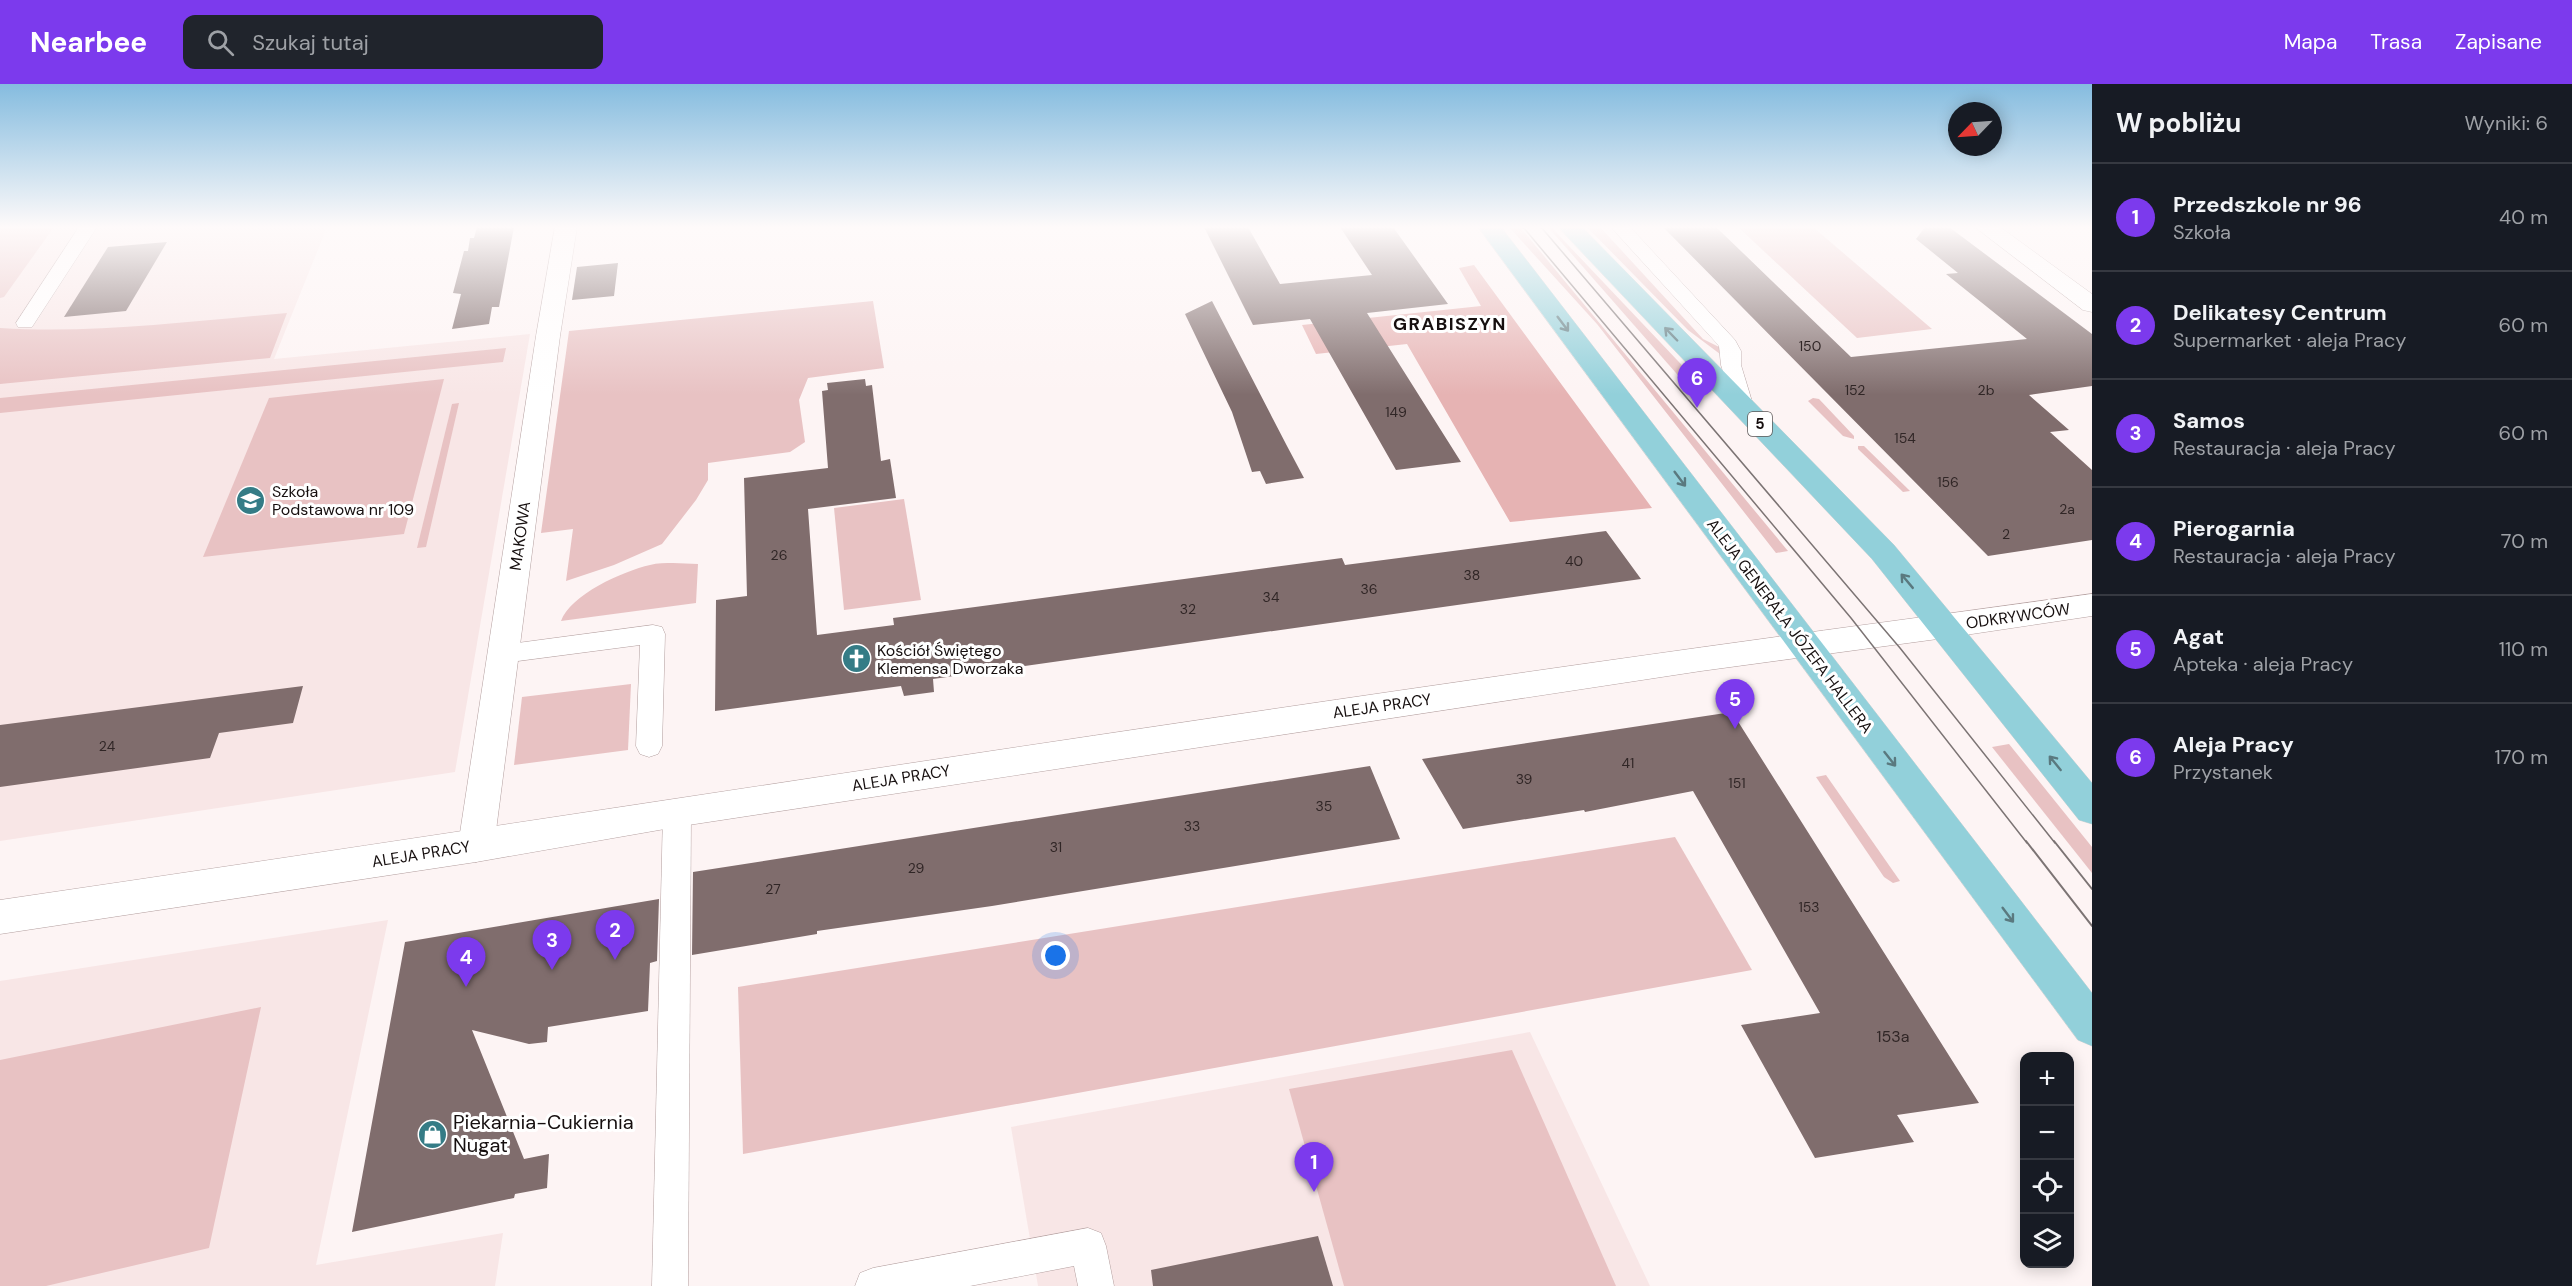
<!DOCTYPE html>
<html lang="pl">
<meta charset="utf-8">
<style>
body{margin:0;font-family:"DM Sans",sans-serif;background:#20242c;color:#f1f3f6}
.controls{position:absolute;right:18px;bottom:18px;display:grid;overflow:hidden;border-radius:12px;box-shadow:0 3px 15px #0003}
.controls button{width:54px;height:54px;display:grid;place-items:center;padding:0;border:0;border-bottom:2px solid #363941;background:#171b24;color:#f1f3f6;font:30px sans-serif}
.compass{position:absolute;left:1948px;top:18px;width:54px;height:54px;border-radius:50%;background:#171b24;box-shadow:0 3px 15px #0003;rotate:245deg}
.you{position:absolute;left:1056px;top:872px;width:21px;height:21px;margin:-15px;border:4px solid #fff;border-radius:50%;background:#1a73e8;box-shadow:0 0 0 9px #1a73e833}
.badge{display:grid;place-items:center;width:39px;height:39px;border-radius:50%;background:#7c3aed;color:#fff;font-size:20px;font-weight:700}
.pin{position:absolute;translate:-50% -50px;filter:drop-shadow(0 2px 3px #0008)}
.pin::after{content:'';position:absolute;top:32px;width:21px;height:18px;background:inherit;clip-path:polygon(0 0,100% 0,50% 100%)}
.list{margin:0;padding:0;list-style:none}
h2{display:flex;justify-content:space-between;align-items:center;height:78px;margin:0;padding:0 24px;font-size:26px}
h2 small{font-size:20px;font-weight:400;color:#9ea1a6}
.list li{display:grid;grid-template-columns:39px 1fr auto;gap:18px;align-items:center;box-sizing:border-box;height:108px;padding:0 24px;border-top:2px solid #363941}
.list b{display:block;font-size:22px;white-space:nowrap}
.list p{margin:0;font-size:20px;white-space:nowrap;color:#9ea1a6}
.list em{font-size:20px;font-style:normal;color:#9ea1a6}
.icon{flex:none;width:33px;height:33px;fill:none;stroke:currentColor;stroke-width:2;stroke-linecap:round;stroke-linejoin:round}
.map{position:relative;flex:none;width:2092px;height:1202px;overflow:hidden}
header{display:flex;align-items:center;gap:36px;box-sizing:border-box;height:84px;padding:0 30px;background:#7c3aed;color:#fff}
header strong{font-size:28px}
nav{display:flex;gap:33px;margin-inline-start:auto;font-size:21px}
.search{width:420px;height:54px;background:#20242c;display:flex;align-items:center;gap:15px;box-sizing:border-box;padding:0 21px;border-radius:12px;color:#9ea1a6;font-size:22px}
main{display:flex}
aside{flex:1;background:#171b24}
.map>svg:first-child{display:block}
.built{fill:#f8e6e6}
.green{fill:#e8c2c3}
.forest{fill:#e6b3b3}
.building{fill:#806d6d}
.lines{fill:none;stroke-linecap:round;stroke-linejoin:round}
.lane-casing{stroke:#b39f9f;stroke-width:1}
.street-casing{stroke:#b39f9f;stroke-width:1}
.secondary-casing{stroke:#b39f9f;stroke-width:1}
.primary-casing{stroke:#d5d4d4;stroke-width:1}
.lane{fill:#fff;fill-rule:evenodd}
.street{fill:#fff;fill-rule:evenodd}
.secondary{fill:#fff;fill-rule:evenodd}
.primary{fill:#92d0da;fill-rule:evenodd}
.tram-far1{stroke:#7c7474;stroke-width:1.5}
.tram{stroke:#7c7474;stroke-width:2}
.oneway{stroke:#5a797f}
.labels{text-anchor:middle;dominant-baseline:central;stroke-width:6;stroke-linejoin:round;paint-order:stroke}
.number-label{font-size:14px;fill:#302626}
.shield{fill:#fff;stroke:#5c5757;stroke-width:1.5}
.shield-label{font-size:15px;font-weight:bold;fill:#160f0f}
.poi-label{font-size:16px;fill:#160f0f;stroke:#fff;text-anchor:start}
.street-label{font-size:16px;fill:#160f0f;stroke:#fff}
.near-number-label{font-size:16px;fill:#302626}
.far-district-label{font-size:18px;font-weight:bold;letter-spacing:1.5px;fill:#160f0f;stroke:#fff}
.near-poi-label{font-size:20px;fill:#160f0f;stroke:#fff;text-anchor:start}
</style>
<header>
<strong>Nearbee</strong>
<div class="search"><svg class="icon" aria-label="search" viewBox="0 0 24 24"><circle cx="10" cy="10" r="6"/><path d="M15 15l6 6"/></svg>Szukaj tutaj</div>
<nav><a>Mapa</a><a>Trasa</a><a>Zapisane</a></nav>
</header>
<main>
<div class="map">
<svg width="2092" height="1202" viewBox="0 0 2092 1202">
<rect width="100%" height="100%" fill="#fdf4f4"/>
<g class="built">
<path d="M 0,143 L 327,143 L 274,275 L 530,250 L 455,688 L 0,757 Z"/>
<path d="M 388,836 L 316,1181 L 503,1149 L 495,1202 L 0,1202 L 0,897 Z"/>
<path d="M 1530,948 L 1650,1202 L 1038,1202 L 1011,1043 Z"/>
</g>
<g class="green">
<path d="M 0,143 L 54,143 L 4,213 L 0,214 Z"/>
<path d="M 1509,143 L 1520,143 L 1788,467 L 1776,469 L 1597,240 Z"/>
<path d="M 1548,143 L 1551,143 L 1696,296 L 1683,297 Z"/>
<path d="M 1587,143 L 1600,143 L 1703,255 L 1719,263 L 1722,268 L 1720,270 L 1688,246 Z"/>
<path d="M 1738,143 L 1813,143 L 1932,245 L 1857,254 Z"/>
<path d="M 873,217 L 884,284 L 808,294 L 799,316 L 805,358 L 790,368 L 708,379 L 708,396 L 696,416 L 662,460 L 614,481 L 566,497 L 573,445 L 541,449 L 569,247 Z"/>
<path d="M 287,229 L 270,274 L 0,300 L 0,244 C 95,250 192,237 287,229 Z"/>
<path d="M 506,264 L 503,278 L 0,329 L 0,314 Z"/>
<path d="M 444,295 L 404,450 L 203,473 L 269,314 Z"/>
<path d="M 1813,314 L 1819,315 L 1854,352 L 1854,355 L 1843,352 L 1808,317 Z"/>
<path d="M 459,319 L 426,463 L 417,464 L 452,320 Z"/>
<path d="M 1858,362 L 1864,362 L 1910,407 L 1903,408 L 1858,365 Z"/>
<path d="M 904,415 L 921,516 L 844,526 L 834,424 Z"/>
<path d="M 673,479 L 698,480 L 696,519 L 561,537 C 570,511 623,487 650,481 C 657,479 666,479 673,479 Z"/>
<path d="M 631,600 L 628,666 L 514,681 L 522,613 Z"/>
<path d="M 2009,660 L 2092,763 L 2092,789 L 1992,663 Z"/>
<path d="M 1826,691 L 1900,797 L 1893,799 L 1884,793 L 1816,693 Z"/>
<path d="M 1675,753 L 1752,886 L 743,1070 L 738,903 Z"/>
<path d="M 261,923 L 209,1164 L 46,1202 L 0,1202 L 0,976 Z"/>
<path d="M 1512,966 L 1616,1202 L 1344,1202 L 1289,1005 Z"/>
</g>
<path class="forest" d="M 1474,181 L 1652,424 L 1510,438 L 1407,260 L 1316,270 L 1302,241 L 1481,222 L 1459,184 Z"/>
<g class="building">
<path d="M 477,143 L 514,143 L 499,223 L 492,223 L 489,240 L 452,245 L 461,210 L 453,209 L 464,167 L 468,167 L 470,154 L 474,154 Z"/>
<path d="M 1204,143 L 1248,143 L 1280,200 L 1372,191 L 1340,143 L 1393,143 L 1448,220 L 1367,229 L 1461,378 L 1396,386 L 1310,235 L 1253,241 Z"/>
<path d="M 1663,143 L 1716,143 L 1851,273 L 2027,255 L 1946,190 L 1958,189 L 1916,155 L 1925,143 L 1949,143 L 2092,250 L 2092,302 L 2029,311 L 2069,346 L 2050,348 L 2092,386 L 2092,456 L 1988,472 Z"/>
<path d="M 167,158 L 126,227 L 64,233 L 108,163 Z"/>
<path d="M 618,179 L 614,212 L 572,216 L 577,183 Z"/>
<path d="M 1212,217 L 1287,362 L 1304,394 L 1266,400 L 1260,387 L 1252,388 L 1232,328 L 1185,230 Z"/>
<path d="M 865,295 L 866,302 L 872,301 L 881,377 L 890,375 L 896,414 L 808,425 L 817,551 L 894,541 L 893,534 L 1342,474 L 1345,481 L 1606,447 L 1641,495 L 933,595 L 934,608 L 904,612 L 901,602 L 715,627 L 716,516 L 747,512 L 744,394 L 828,384 L 822,307 L 828,306 L 827,299 Z"/>
<path d="M 303,602 L 293,639 L 219,649 L 210,674 L 0,703 L 0,641 Z"/>
<path d="M 1732,628 L 1979,1019 L 1897,1031 L 1914,1058 L 1815,1074 L 1741,941 L 1820,929 L 1693,707 L 1585,728 L 1584,726 L 1463,745 L 1422,675 Z"/>
<path d="M 1370,682 L 1400,755 L 992,822 L 817,847 L 817,850 L 692,871 L 693,788 Z"/>
<path d="M 659,815 L 657,877 L 650,879 L 648,927 L 548,943 L 547,958 L 529,960 L 472,946 L 524,1075 L 549,1070 L 547,1104 L 515,1110 L 514,1114 L 352,1148 L 405,858 Z"/>
<path d="M 1318,1152 L 1333,1202 L 1153,1202 L 1151,1186 Z"/>
</g>
<g class="lines">
<defs>
<g id="lane">
<path d="M 79,143 L 97,143 L 32,243 L 18,243 L 16,239 Z"/>
<path d="M 1611,143 L 1630,143 L 1735,256 L 1741,267 L 1741,281 L 1754,324 L 1751,329 L 1744,330 L 1737,329 L 1734,324 L 1721,281 L 1719,262 Z"/>
<path d="M 653,541 L 662,543 L 665,550 L 662,662 L 658,670 L 649,673 L 640,670 L 636,662 L 640,561 L 503,579 L 494,577 L 491,570 L 494,563 L 503,561 Z"/>
<path d="M 677,716 L 687,720 L 691,728 L 688,1202 L 652,1202 L 663,728 L 667,720 Z"/>
<path d="M 1088,1144 L 1101,1149 L 1106,1162 L 1114,1202 L 1078,1202 L 1074,1182 L 970,1202 L 855,1202 L 860,1189 L 873,1184 Z"/>
</g>
<g id="street">
<path d="M 555,143 L 577,143 L 560,252 L 494,762 L 489,773 L 476,778 L 463,773 L 458,762 L 536,252 Z"/>
<path d="M 1975,143 L 2000,143 L 2092,210 L 2092,228 L 2083,226 Z"/>
<path d="M 2092,510 L 2092,532 L 1945,554 L 1934,550 L 1929,542 L 1934,534 L 1945,530 Z"/>
</g>
<path id="secondary" d="M 1945,530 L 1956,534 L 1961,542 L 1956,550 L 1945,554 L 1701,587 L 682,742 L 476,778 L 0,850 L 0,816 C 648,721 1295,617 1945,530 Z"/>
<g id="primary">
<path d="M 1478,143 L 1501,143 L 2092,909 L 2092,962 L 2078,956 Z"/>
<path d="M 1558,143 L 1582,143 L 1894,461 L 2092,699 L 2092,740 L 2079,736 L 1872,475 Z"/>
</g>
</defs>
<use href="#lane" class="lane-casing"/>
<use href="#street" class="street-casing"/>
<use href="#secondary" class="secondary-casing"/>
<use href="#primary" class="primary-casing"/>
<use href="#lane" class="lane"/>
<use href="#street" class="street"/>
<use href="#secondary" class="secondary"/>
<use href="#primary" class="primary"/>
<g class="tram-far1">
<path d="M 1523,143 L 1851,534 L 2027,759"/>
<path d="M 1541,143 L 1900,564 L 2055,759"/>
</g>
<g class="tram">
<path d="M 2026,757 L 2092,842"/>
<path d="M 2054,757 L 2092,805"/>
</g>
</g>
<defs><path id="oneway-shaft" d="M-6 0H5M1.5-3L5.5 0L1.5 3" fill="none" stroke-width="1.6" stroke-linecap="round" stroke-linejoin="round" transform="scale(1.5)"/></defs>
<g class="oneway">
<use href="#oneway-shaft" transform="translate(1563 240) rotate(53)"/>
<use href="#oneway-shaft" transform="translate(1671 250) rotate(-134)"/>
<use href="#oneway-shaft" transform="translate(1680 395) rotate(53)"/>
<use href="#oneway-shaft" transform="translate(1907 497) rotate(-130)"/>
<use href="#oneway-shaft" transform="translate(1890 675) rotate(52)"/>
<use href="#oneway-shaft" transform="translate(2055 679) rotate(-129)"/>
<use href="#oneway-shaft" transform="translate(2008 831) rotate(53)"/>
</g>
<linearGradient id="sky" x2="0" y2="1"><stop stop-color="#85bcdf"/><stop offset="0.46" stop-color="#fefafa"/><stop offset="1" stop-color="#fefafa" stop-opacity="0"/></linearGradient>
<rect width="2092" height="311" fill="url(#sky)"/>
<defs>
<symbol id="school-disc" viewBox="-11 -11 22 22"><circle r="9.5" fill="#357c86" stroke="#fff"/><path d="M0-5L7-2L0 1L-7-2ZM-4 1L0 2.5L4 1V4Q0 6-4 4Z" fill="#fff"/></symbol>
<symbol id="church-disc" viewBox="-11 -11 22 22"><circle r="9.5" fill="#357c86" stroke="#fff"/><path d="M-1.2-6h2.4v3.5h3.3v2.4h-3.3V6h-2.4V-.1h-3.3v-2.4h3.3Z" fill="#fff"/></symbol>
<symbol id="shop-disc" viewBox="-11 -11 22 22"><circle r="9.5" fill="#357c86" stroke="#fff"/><path d="M-5-2.5h2.3a2.7 3.5 0 0 1 5.4 0H5L5.5 6h-11ZM-1.5-2.5h3a1.5 2.3 0 0 0-3 0Z" fill="#fff"/></symbol>
</defs>
<g fill-rule="evenodd">
<use href="#school-disc" x="234" y="400" width="33" height="33"/>
<use href="#church-disc" x="840" y="558" width="33" height="33"/>
<use href="#shop-disc" x="416" y="1034" width="33" height="33"/>
</g>
<g class="labels">
<g class="number-label">
<text x="1810" y="262">150</text>
<text x="1855" y="306">152</text>
<text x="1986" y="306">2b</text>
<text x="1396" y="328">149</text>
<text x="1905" y="354">154</text>
<text x="1948" y="398">156</text>
<text x="2067" y="425">2a</text>
<text x="2006" y="450">2</text>
<text x="779" y="471">26</text>
<text x="1574" y="477">40</text>
<text x="1472" y="491">38</text>
<text x="1369" y="505">36</text>
<text x="1271" y="513">34</text>
<text x="1188" y="525">32</text>
<text x="107" y="662">24</text>
<text x="1628" y="679">41</text>
<text x="1524" y="695">39</text>
<text x="1737" y="699">151</text>
<text x="1324" y="722">35</text>
<text x="1192" y="742">33</text>
<text x="1056" y="763">31</text>
<text x="916" y="784">29</text>
<text x="773" y="805">27</text>
<text x="1809" y="823">153</text>
</g>
<rect class="shield" x="1748" y="328" width="24" height="24" rx="4.5"/>
<g class="shield-label">
<text x="1760" y="340">5</text>
</g>
<g class="poi-label">
<text x="272" y="407">Szkoła<tspan x="272" dy="18">Podstawowa nr 109</tspan></text>
<text x="877" y="566">Kościół Świętego<tspan x="877" dy="18">Klemensa Dworzaka</tspan></text>
</g>
<g class="street-label">
<text transform="translate(520 452) rotate(-82)">MAKOWA</text>
<text transform="translate(2018 532) rotate(-8)">ODKRYWCÓW</text>
<text transform="translate(1790 542) rotate(53)">ALEJA GENERAŁA JÓZEFA HALLERA</text>
<text transform="translate(1382 622) rotate(-8)">ALEJA PRACY</text>
<text transform="translate(901 694) rotate(-9)">ALEJA PRACY</text>
<text transform="translate(421 770) rotate(-9)">ALEJA PRACY</text>
</g>
<g class="near-number-label">
<text x="1893" y="952">153a</text>
</g>
<g class="far-district-label">
<text x="1450" y="240">GRABISZYN</text>
</g>
<g class="near-poi-label">
<text x="453" y="1038">Piekarnia-Cukiernia<tspan x="453" dy="23">Nugat</tspan></text>
</g>
</g>
</svg>
<div class="controls">
<button>+</button>
<button>−</button>
<button><svg class="icon" aria-label="locate" viewBox="0 0 24 24"><circle cx="12" cy="12" r="6"/><path d="M12 2v4M12 18v4M2 12h4M18 12h4"/></svg></button>
<button><svg class="icon" aria-label="layers" viewBox="0 0 24 24"><path d="M12 4l9 5-9 5-9-5zM3 14l9 5 9-5"/></svg></button>
</div>
<svg class="compass" viewBox="-18 -18 36 36"><path d="M0-13l5 13h-10z" fill="#e53935"/><path d="M0 13l5-13h-10z" fill="#9ea1a6"/></svg>
<div class="you"></div>
<div class="pin badge" style="left:1314px;top:1108px">1</div>
<div class="pin badge" style="left:615px;top:876px">2</div>
<div class="pin badge" style="left:552px;top:886px">3</div>
<div class="pin badge" style="left:466px;top:903px">4</div>
<div class="pin badge" style="left:1735px;top:645px">5</div>
<div class="pin badge" style="left:1697px;top:324px">6</div>
</div>
<aside>
<h2>W pobliżu<small>Wyniki: 6</small></h2>
<ul class="list">
<li><span class="badge">1</span><div><b>Przedszkole nr 96</b><p>Szkoła</p></div><em>40 m</em></li>
<li><span class="badge">2</span><div><b>Delikatesy Centrum</b><p>Supermarket · aleja Pracy</p></div><em>60 m</em></li>
<li><span class="badge">3</span><div><b>Samos</b><p>Restauracja · aleja Pracy</p></div><em>60 m</em></li>
<li><span class="badge">4</span><div><b>Pierogarnia</b><p>Restauracja · aleja Pracy</p></div><em>70 m</em></li>
<li><span class="badge">5</span><div><b>Agat</b><p>Apteka · aleja Pracy</p></div><em>110 m</em></li>
<li><span class="badge">6</span><div><b>Aleja Pracy</b><p>Przystanek</p></div><em>170 m</em></li>
</ul>
</aside>
</main>
